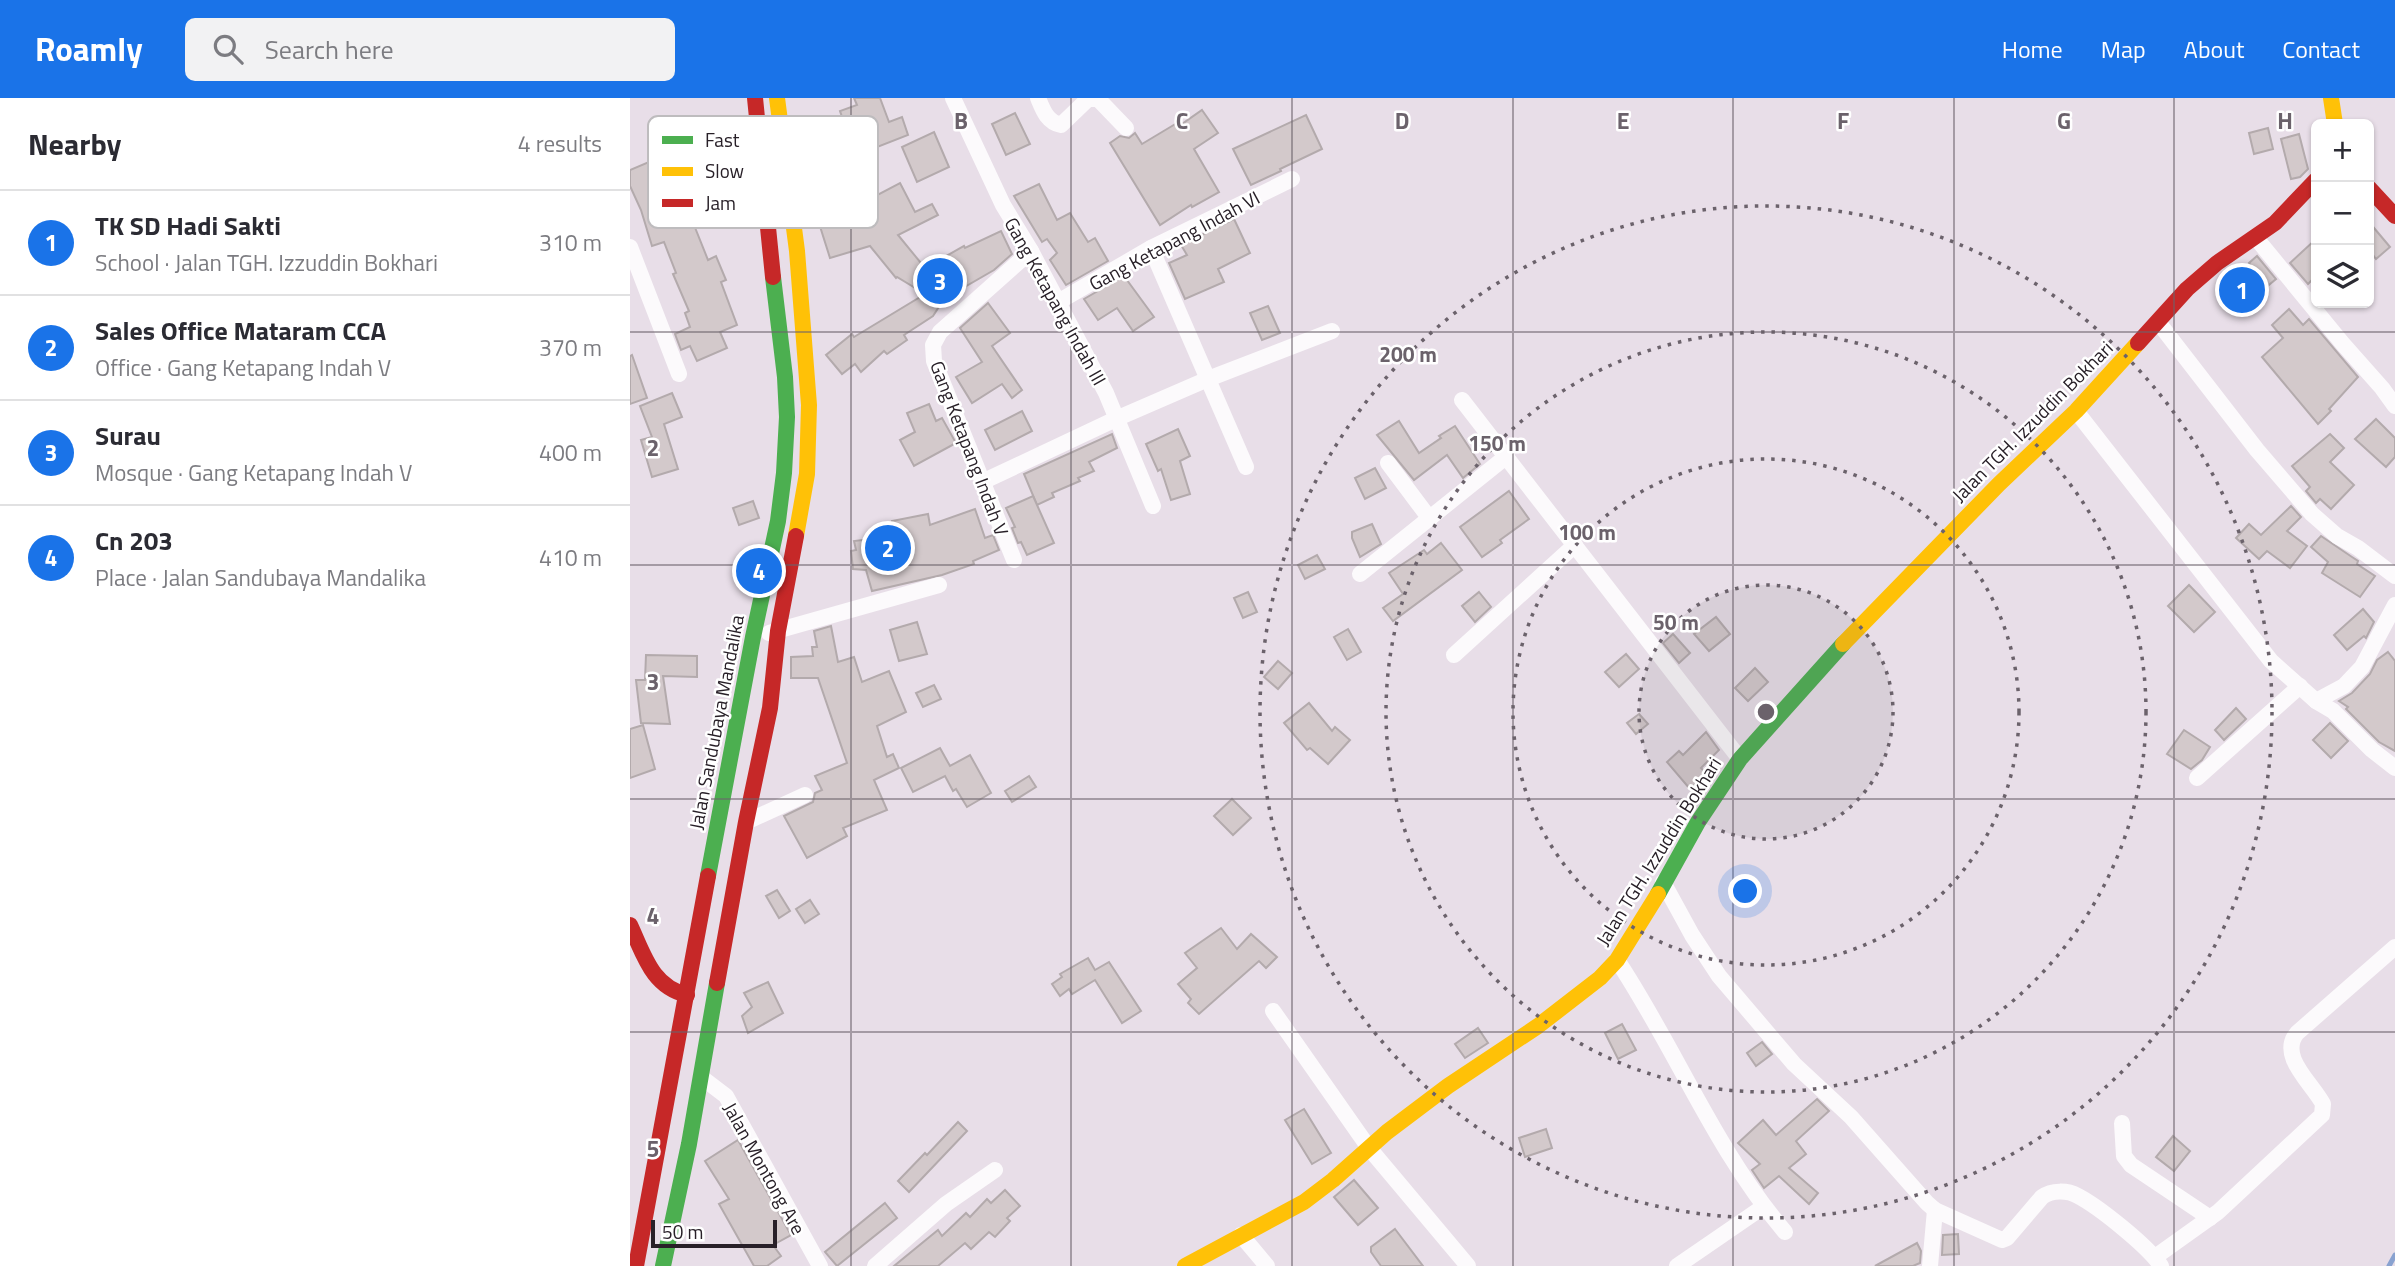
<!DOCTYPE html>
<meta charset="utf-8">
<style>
body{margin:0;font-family:"Titillium Web",sans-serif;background:#f2f2f3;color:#2b2b33}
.controls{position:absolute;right:21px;top:21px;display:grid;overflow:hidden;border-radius:10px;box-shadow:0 2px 5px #0004}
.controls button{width:63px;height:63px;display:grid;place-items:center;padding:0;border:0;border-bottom:2px solid #e1e1e2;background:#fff;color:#2b2b33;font:35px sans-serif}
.scale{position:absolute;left:21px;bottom:18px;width:126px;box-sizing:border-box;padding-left:7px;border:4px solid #282028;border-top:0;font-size:19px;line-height:24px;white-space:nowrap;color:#282028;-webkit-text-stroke:5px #fff;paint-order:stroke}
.you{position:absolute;left:1116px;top:794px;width:24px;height:24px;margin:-18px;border:5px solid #fff;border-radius:50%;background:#1a73e8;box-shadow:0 0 0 10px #1a73e833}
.badge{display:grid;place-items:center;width:46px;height:46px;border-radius:50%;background:#1a73e8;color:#fff;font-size:23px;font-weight:700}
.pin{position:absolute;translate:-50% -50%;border:4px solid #fff;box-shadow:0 2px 7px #0006}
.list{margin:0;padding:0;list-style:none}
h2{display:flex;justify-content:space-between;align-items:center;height:91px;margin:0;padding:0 28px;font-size:30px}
h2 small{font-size:23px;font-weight:400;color:#7c7c81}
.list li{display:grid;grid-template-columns:46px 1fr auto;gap:21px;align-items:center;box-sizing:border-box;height:105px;padding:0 28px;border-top:2px solid #e1e1e2}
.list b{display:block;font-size:26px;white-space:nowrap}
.list p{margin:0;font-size:23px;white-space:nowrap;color:#7c7c81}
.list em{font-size:23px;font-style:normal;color:#7c7c81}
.icon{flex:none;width:38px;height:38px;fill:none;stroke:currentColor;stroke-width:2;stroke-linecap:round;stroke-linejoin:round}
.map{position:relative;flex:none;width:1765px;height:1168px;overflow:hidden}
header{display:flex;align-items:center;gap:42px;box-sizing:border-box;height:98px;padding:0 35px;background:#1a73e8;color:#fff}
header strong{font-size:33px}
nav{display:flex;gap:38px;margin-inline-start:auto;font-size:24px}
.search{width:490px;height:63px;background:#f2f2f3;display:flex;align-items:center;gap:18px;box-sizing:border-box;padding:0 24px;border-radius:10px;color:#7c7c81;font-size:26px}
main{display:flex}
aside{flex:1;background:#fff}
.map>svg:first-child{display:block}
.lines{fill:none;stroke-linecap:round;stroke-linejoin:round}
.stream{stroke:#89a2d0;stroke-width:5}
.building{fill:#d3c9cb;stroke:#b3aaac;stroke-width:2}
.street{stroke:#fcfafc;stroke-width:16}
.fast{stroke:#4caf50;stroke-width:16}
.slow{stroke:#ffc107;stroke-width:16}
.jam{stroke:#c62828;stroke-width:16}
.grid{fill:none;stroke:#6b626b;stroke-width:2;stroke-opacity:0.55}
.ring{fill:none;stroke:#6b626b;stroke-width:3.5;stroke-dasharray:3.5 7}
.labels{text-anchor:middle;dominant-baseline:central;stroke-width:5;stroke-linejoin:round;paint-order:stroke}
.street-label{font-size:19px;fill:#282028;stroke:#fff}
.key{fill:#fff;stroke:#bebcbe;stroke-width:2}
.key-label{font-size:19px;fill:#282028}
.grid-label{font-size:23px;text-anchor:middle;font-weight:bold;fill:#6b626b;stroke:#fff;stroke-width:5;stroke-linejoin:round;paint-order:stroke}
.centre{fill:#6b626b;stroke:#fff;stroke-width:3.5}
.ring-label{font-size:21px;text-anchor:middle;font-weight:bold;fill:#6b626b;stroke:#fff;stroke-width:5;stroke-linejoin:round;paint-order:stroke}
</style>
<header>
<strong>Roamly</strong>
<div class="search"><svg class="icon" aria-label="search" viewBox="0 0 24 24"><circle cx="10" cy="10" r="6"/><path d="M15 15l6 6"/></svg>Search here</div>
<nav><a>Home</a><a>Map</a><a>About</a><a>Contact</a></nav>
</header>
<main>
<aside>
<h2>Nearby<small>4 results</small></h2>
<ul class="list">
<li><span class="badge">1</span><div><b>TK SD Hadi Sakti</b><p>School · Jalan TGH. Izzuddin Bokhari</p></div><em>310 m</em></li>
<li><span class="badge">2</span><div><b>Sales Office Mataram CCA</b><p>Office · Gang Ketapang Indah V</p></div><em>370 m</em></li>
<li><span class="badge">3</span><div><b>Surau</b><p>Mosque · Gang Ketapang Indah V</p></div><em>400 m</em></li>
<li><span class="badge">4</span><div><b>Cn 203</b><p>Place · Jalan Sandubaya Mandalika</p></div><em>410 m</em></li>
</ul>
</aside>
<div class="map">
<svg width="1765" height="1168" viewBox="0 0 1765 1168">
<rect width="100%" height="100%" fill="#e8dee8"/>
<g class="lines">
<path class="stream" d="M 1759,1168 L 1765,1157"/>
</g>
<g class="building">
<path d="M 224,0 L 250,0 L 259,24 L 272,19 L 278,37 L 214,62 L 209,50 L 221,45 L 210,13 L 227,7 Z"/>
<path d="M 572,12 L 588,35 L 564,51 L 589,94 L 562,109 L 561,107 L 530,127 L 480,45 L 490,38 L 499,40 L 505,35 L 512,46 L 547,25 L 549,28 Z"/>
<path d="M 385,15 L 400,46 L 376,57 L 362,26 Z"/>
<path d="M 676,17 L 692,51 L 650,71 L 651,73 L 621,87 L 603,51 Z"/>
<path d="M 1638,30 L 1643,51 L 1624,56 L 1619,35 Z"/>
<path d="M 304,34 L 319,69 L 287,84 L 272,49 Z"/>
<path d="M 1669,36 L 1678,71 L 1670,79 L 1661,81 L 1651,41 Z"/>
<path d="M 40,55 L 58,96 L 61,95 L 71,125 L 64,127 L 78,162 L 86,158 L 96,182 L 91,184 L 107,227 L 90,234 L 97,250 L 67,263 L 60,248 L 51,252 L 45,236 L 60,229 L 55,215 L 59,213 L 43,176 L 46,175 L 34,144 L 22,148 L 11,112 L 0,88 L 0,72 Z"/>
<path d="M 270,85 L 285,114 L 302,106 L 308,117 L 268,137 L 295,170 L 334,148 L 335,150 L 371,133 L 382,156 L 364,172 L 314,201 L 303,218 L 274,237 L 277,242 L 257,256 L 254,253 L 231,274 L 225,266 L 212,276 L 196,257 L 222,236 L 224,239 L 295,196 L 267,179 L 266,180 L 240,148 L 200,160 L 188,122 L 190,121 L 184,93 L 209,86 L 217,113 Z"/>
<path d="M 409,86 L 427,122 L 440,115 L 458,144 L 465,140 L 478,163 L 436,187 L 420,162 L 427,155 L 417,141 L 412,144 L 384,98 Z"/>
<path d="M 604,121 L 620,155 L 588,171 L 594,184 L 555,201 L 539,165 L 557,157 L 551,147 Z"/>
<path d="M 1739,124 L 1760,149 L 1746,161 L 1739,152 Z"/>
<path d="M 1686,141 L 1686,178 L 1678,186 L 1660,165 Z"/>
<path d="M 1627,158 L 1646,181 L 1634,191 L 1635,192 L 1604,214 L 1588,192 L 1621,168 L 1619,165 Z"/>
<path d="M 494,178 L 524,219 L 503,233 L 487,210 L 468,222 L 454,201 Z"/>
<path d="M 358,205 L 380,235 L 362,248 L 392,292 L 382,300 L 372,286 L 342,305 L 326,279 L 352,264 L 330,230 Z"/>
<path d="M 638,208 L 650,235 L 632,242 L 620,215 Z"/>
<path d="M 1659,211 L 1673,227 L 1679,221 L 1728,279 L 1699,311 L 1701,313 L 1688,326 L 1632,259 L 1653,240 L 1642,227 Z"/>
<path d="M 2,257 L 17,300 L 0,306 L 0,258 Z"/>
<path d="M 42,295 L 52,319 L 34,326 L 48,371 L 22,379 L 11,342 L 22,339 L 10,308 Z"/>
<path d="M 299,306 L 306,323 L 312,320 L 326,345 L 284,368 L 270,342 L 285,334 L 277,315 Z"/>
<path d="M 392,313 L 402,333 L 365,352 L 355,332 Z"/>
<path d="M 1746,321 L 1765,340 L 1765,359 L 1756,369 L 1725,341 Z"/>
<path d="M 769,323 L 789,355 L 811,340 L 809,338 L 825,328 L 850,366 L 833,380 L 817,357 L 784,382 L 747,337 Z"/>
<path d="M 548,331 L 560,358 L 550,363 L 560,396 L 541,402 L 531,371 L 528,373 L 516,346 Z"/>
<path d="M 482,336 L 487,350 L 459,364 L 464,373 L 448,380 L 450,383 L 422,395 L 424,399 L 407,407 L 394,376 Z"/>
<path d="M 1700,336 L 1714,350 L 1700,364 L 1724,387 L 1701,411 L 1690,401 L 1686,405 L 1676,393 L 1680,389 L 1662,368 Z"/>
<path d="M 745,370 L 756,390 L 735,401 L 725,380 Z"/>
<path d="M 879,393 L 899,421 L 870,442 L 872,445 L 852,459 L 830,429 Z"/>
<path d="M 403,398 L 424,445 L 397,457 L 391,444 L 388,445 L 382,430 L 385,429 L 376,410 Z"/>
<path d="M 123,403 L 129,420 L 109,427 L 103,410 Z"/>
<path d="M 1661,408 L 1671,419 L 1657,433 L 1677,448 L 1660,470 L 1637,453 L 1629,461 L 1606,440 L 1619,426 L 1631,437 Z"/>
<path d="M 345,411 L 355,440 L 363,437 L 369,452 L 343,463 L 344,466 L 312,477 L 242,493 L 236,472 L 223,471 L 221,453 L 226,452 L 224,443 L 265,438 L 262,423 L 298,416 L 300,427 Z"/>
<path d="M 742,426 L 751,446 L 730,459 L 722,440 L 722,434 Z"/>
<path d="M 1691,438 L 1722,459 L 1728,463 L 1727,466 L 1745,478 L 1730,499 L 1692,475 L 1698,464 L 1681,449 Z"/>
<path d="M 811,445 L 832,472 L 763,523 L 753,510 L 773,496 L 759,475 L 794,452 L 797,456 Z"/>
<path d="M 687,457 L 695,471 L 675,481 L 668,467 Z"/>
<path d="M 1559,487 L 1585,514 L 1564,534 L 1538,508 Z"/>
<path d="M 618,494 L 627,514 L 613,520 L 604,500 Z"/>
<path d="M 849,494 L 861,509 L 845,524 L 832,508 Z"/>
<path d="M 1733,511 L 1744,524 L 1736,540 L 1734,538 L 1717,552 L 1704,537 Z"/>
<path d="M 1086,519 L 1100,536 L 1079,553 L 1064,536 Z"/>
<path d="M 287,524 L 297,556 L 269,563 L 260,532 Z"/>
<path d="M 201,528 L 208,564 L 224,559 L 232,584 L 259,573 L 276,614 L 247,628 L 257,659 L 263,656 L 269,670 L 244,682 L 257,712 L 213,730 L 217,738 L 177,760 L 154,718 L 183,704 L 185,695 L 192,692 L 185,678 L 217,665 L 188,580 L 161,580 L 161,559 L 183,558 L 182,549 L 187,549 L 184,533 Z"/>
<path d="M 718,531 L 731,554 L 717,562 L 704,539 Z"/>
<path d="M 1043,536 L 1060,555 L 1049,565 L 1033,545 Z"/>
<path d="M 1758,554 L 1765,563 L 1765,653 L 1749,644 L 1716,611 L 1718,609 L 1709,603 L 1722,595 L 1740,576 L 1747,562 Z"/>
<path d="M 996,556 L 1009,571 L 989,589 L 975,574 Z"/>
<path d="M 16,557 L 67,558 L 67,579 L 33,578 L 40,626 L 11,625 L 6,582 L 15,582 Z"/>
<path d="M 648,563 L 662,575 L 648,591 L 634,579 Z"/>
<path d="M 1125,570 L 1138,584 L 1118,603 L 1105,590 Z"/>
<path d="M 304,587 L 311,601 L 293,609 L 286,595 Z"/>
<path d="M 679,605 L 702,633 L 705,629 L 720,642 L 698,666 L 680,650 L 677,652 L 654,625 Z"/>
<path d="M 1606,610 L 1616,621 L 1594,642 L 1585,632 Z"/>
<path d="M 1009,616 L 1018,626 L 1006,636 L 997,625 Z"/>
<path d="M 1700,625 L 1718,643 L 1701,660 L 1683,642 Z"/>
<path d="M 13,627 L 25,671 L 0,680 L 0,631 Z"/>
<path d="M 1554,632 L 1580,649 L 1572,662 L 1561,671 L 1537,656 Z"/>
<path d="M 1076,634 L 1089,652 L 1071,670 L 1077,676 L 1060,691 L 1037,664 L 1049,653 L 1053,657 Z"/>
<path d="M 310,650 L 320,668 L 340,657 L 361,695 L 337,709 L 326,691 L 323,693 L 315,678 L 283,694 L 271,670 Z"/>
<path d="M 399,678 L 406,689 L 382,704 L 375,693 Z"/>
<path d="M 602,701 L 621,720 L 603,737 L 584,718 Z"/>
<path d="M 147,792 L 160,813 L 149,820 L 136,798 Z"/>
<path d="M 180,802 L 189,816 L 175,825 L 166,811 Z"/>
<path d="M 591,830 L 607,851 L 621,836 L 647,859 L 636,870 L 629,863 L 569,916 L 558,905 L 561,901 L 548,886 L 567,870 L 555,855 Z"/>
<path d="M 458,860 L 465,872 L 479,864 L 511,913 L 492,925 L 465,882 L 442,896 L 439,891 L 430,898 L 422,886 L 432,879 L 430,876 Z"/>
<path d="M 138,884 L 153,915 L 118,935 L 112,918 L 122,909 L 114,895 Z"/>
<path d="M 992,926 L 1006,952 L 988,961 L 975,935 Z"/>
<path d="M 848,930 L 858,945 L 835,960 L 825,946 Z"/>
<path d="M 1132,944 L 1142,956 L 1126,968 L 1117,955 Z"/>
<path d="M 1187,1001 L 1199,1013 L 1166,1043 L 1176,1056 L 1159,1070 L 1188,1095 L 1179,1106 L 1149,1078 L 1134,1090 L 1122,1072 L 1130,1066 L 1108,1045 L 1133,1022 L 1146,1037 Z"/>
<path d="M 674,1011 L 701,1055 L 682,1066 L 655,1022 Z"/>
<path d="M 328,1024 L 337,1033 L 279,1094 L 268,1083 L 295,1055 L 297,1057 Z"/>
<path d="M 916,1031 L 922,1050 L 895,1059 L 889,1040 Z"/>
<path d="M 1543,1038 L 1560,1053 L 1544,1073 L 1526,1059 Z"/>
<path d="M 108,1042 L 161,1137 L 143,1147 L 151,1158 L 137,1168 L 124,1168 L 89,1106 L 99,1101 L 75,1063 Z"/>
<path d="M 724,1082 L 748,1110 L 728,1127 L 704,1099 Z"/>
<path d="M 375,1092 L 390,1108 L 377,1120 L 380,1123 L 365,1139 L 359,1134 L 341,1151 L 335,1145 L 308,1168 L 264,1168 L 308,1132 L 312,1138 L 336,1115 L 340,1119 L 357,1101 L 361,1105 Z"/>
<path d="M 255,1105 L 267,1120 L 207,1168 L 195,1154 Z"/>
<path d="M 765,1131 L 793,1168 L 751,1168 L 741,1154 L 741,1149 Z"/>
<path d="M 1328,1136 L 1329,1156 L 1312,1157 L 1313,1137 Z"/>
<path d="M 1287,1145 L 1291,1153 L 1290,1165 L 1283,1168 L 1245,1168 Z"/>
</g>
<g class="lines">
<g class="street">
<path d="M 323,0 L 373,107 L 401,153 L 476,295 L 523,408"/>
<path d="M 408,0 C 413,12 417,24 431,27 L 458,1 L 468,1 L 496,30"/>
<path d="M 1626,140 L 1713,246 L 1752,290 L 1765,308"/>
<path d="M 0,149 L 49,276"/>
<path d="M 521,150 L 616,369"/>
<path d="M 428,204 L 521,150 L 662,81"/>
<path d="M 1528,224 L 1627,352 L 1682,416 L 1707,438 L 1728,450 L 1765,478"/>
<path d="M 832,302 L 1110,661"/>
<path d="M 1446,313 L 1641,563 L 1686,603 L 1703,613 L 1742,652 L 1765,670"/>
<path d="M 758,365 L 800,421"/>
<path d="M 352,384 L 488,320 L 578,281 L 702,233"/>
<path d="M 384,462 L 304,263 L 303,247 L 310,234 L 401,153"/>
<path d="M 730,476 L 877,358"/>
<path d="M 139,535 L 309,487"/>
<path d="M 824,557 L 945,447"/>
<path d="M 1686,603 L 1714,588 L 1732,569 L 1765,507"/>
<path d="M 1567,680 L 1670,588"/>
<path d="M 116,724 L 175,697"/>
<path d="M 1033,784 L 1062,837 L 1089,878 L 1164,966 L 1221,1019 L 1297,1105 L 1305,1112 L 1372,1142 L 1377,1140 L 1412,1099 C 1422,1092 1437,1092 1448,1098 C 1469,1109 1519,1149 1531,1168"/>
<path d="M 987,862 C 1046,951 1085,1052 1155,1134"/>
<path d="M 643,913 L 739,1050 L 838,1168"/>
<path d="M 71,979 L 96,998 L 190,1168"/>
<path d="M 1492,1025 L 1494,1058 L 1501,1067 L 1580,1120"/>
<path d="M 611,1137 L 637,1168"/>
<path d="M 1525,1159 L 1588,1114 L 1692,1017 L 1693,1006 C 1682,985 1648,958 1667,935 L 1765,849"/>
<path d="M 245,1168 L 316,1106 L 365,1072"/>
<path d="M 1047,1168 L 1133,1109"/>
<path d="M 1300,1168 L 1305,1112"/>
</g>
<g class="fast">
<path d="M 78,778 L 123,539 L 148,423 L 154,375 L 157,319 L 155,279 L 143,179"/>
<path d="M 1028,796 L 1068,724 L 1110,661 L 1213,546"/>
<path d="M 33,1168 L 59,1046 L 87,885"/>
</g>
<g class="slow">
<path d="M 147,0 L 167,153 L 179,307 L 177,376 L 166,438"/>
<path d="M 1701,0 L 1705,26"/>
<path d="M 1213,546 L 1369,386 L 1446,313 L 1508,245"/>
<path d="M 555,1168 L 674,1104 L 703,1082 L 757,1034 L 818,988 L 908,928 L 970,880 L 987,862 L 1028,796"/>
</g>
<g class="jam">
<path d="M 125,0 L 143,179"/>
<path d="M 1739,90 L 1765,118"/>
<path d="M 1508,245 L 1557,191 L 1587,165 L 1645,125 L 1686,82"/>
<path d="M 0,827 C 14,857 22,889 57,897"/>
<path d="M 87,885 L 116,724 L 140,610 L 148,533 L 166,438"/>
<path d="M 6,1168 L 78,778"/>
</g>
</g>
<path class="grid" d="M 221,0 L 221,1168M 441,0 L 441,1168M 662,0 L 662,1168M 883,0 L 883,1168M 1103,0 L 1103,1168M 1324,0 L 1324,1168M 1544,0 L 1544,1168M 0,234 L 1765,234M 0,467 L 1765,467M 0,701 L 1765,701M 0,934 L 1765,934"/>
<circle cx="1136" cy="614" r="127" fill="#6b626b" fill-opacity=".12"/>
<g class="ring">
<circle cx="1136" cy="614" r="127"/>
<circle cx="1136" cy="614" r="253"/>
<circle cx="1136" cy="614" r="380"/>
<circle cx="1136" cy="614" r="506"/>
</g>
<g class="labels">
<g class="street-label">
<text transform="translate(544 142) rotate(-28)">Gang Ketapang Indah VI</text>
<text transform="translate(426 203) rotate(61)">Gang Ketapang Indah III</text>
<text transform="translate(1402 323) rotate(-45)">Jalan TGH. Izzuddin Bokhari</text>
<text transform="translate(340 350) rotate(69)">Gang Ketapang Indah V</text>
<text transform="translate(86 624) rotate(-79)">Jalan Sandubaya Mandalika</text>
<text transform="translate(1028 753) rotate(-58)">Jalan TGH. Izzuddin Bokhari</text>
<text transform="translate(135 1070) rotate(61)">Jalan Montong Are</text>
</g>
</g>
<rect x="18" y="18" width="230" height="112" rx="10" class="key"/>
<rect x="32" y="38" width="31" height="8" fill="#4caf50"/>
<rect x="32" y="69" width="31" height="9" fill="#ffc107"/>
<rect x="32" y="101" width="31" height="8" fill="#c62828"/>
<g class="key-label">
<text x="75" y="49">Fast</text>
<text x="75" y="80">Slow</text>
<text x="75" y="112">Jam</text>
</g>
<g class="grid-label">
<text x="331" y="31">B</text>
<text x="552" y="31">C</text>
<text x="772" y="31">D</text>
<text x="993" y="31">E</text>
<text x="1213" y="31">F</text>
<text x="1434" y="31">G</text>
<text x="1655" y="31">H</text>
<text x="23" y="358">2</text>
<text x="23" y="592">3</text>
<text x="23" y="826">4</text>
<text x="23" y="1059">5</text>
</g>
<circle cx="1136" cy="614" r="10" class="centre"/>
<g class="ring-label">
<text x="778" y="264">200 m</text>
<text x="867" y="353">150 m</text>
<text x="957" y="442">100 m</text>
<text x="1046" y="532">50 m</text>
</g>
</svg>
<div class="controls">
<button>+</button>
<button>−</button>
<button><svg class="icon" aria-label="layers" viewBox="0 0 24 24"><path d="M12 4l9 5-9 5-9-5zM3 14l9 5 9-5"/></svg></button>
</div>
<div class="scale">50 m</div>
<div class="you"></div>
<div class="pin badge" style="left:1612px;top:192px">1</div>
<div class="pin badge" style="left:258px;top:450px">2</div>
<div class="pin badge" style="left:310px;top:183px">3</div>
<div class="pin badge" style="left:129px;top:473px">4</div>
</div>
</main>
